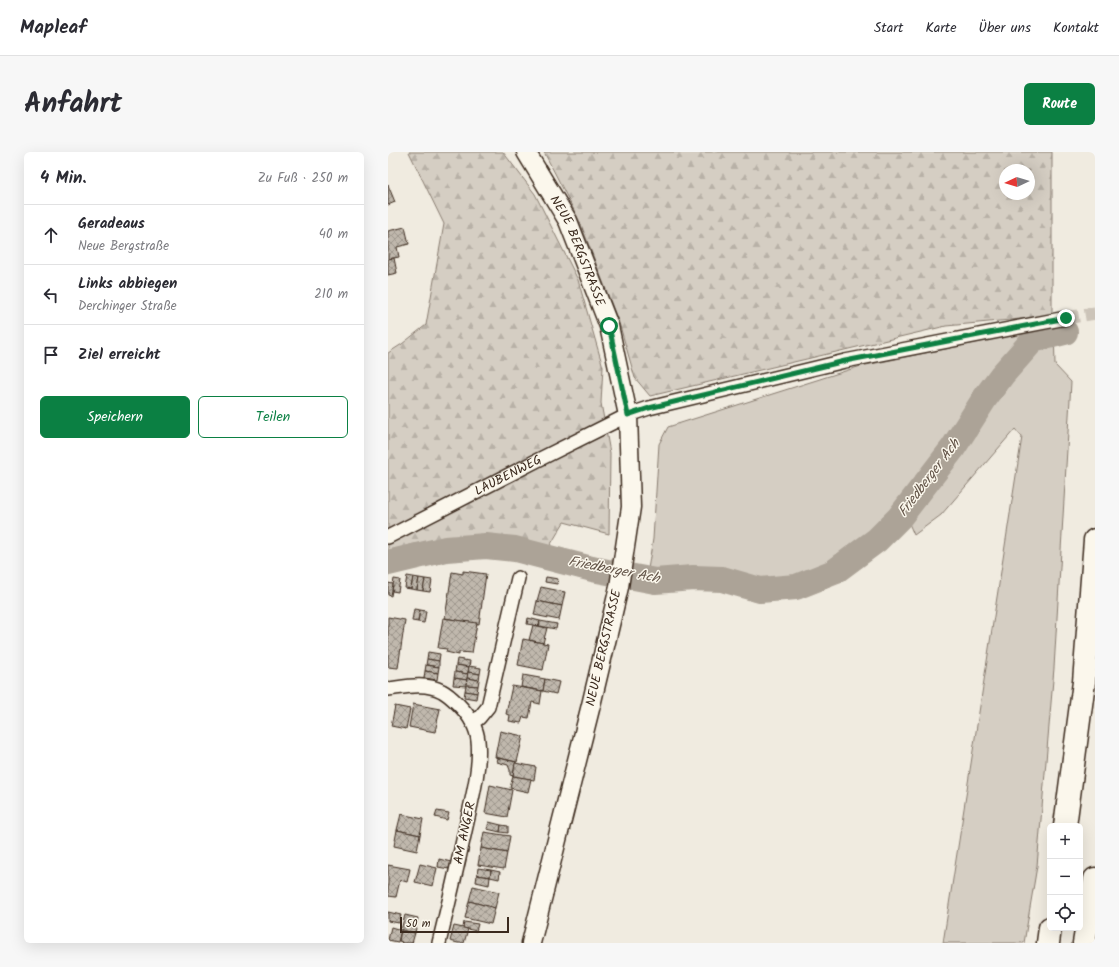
<!DOCTYPE html>
<html lang="de">
<meta charset="utf-8">
<style>
body{margin:0;font-family:Kalam,sans-serif;background:#f7f7f7;color:#2b2b33}
.controls{position:absolute;right:12px;bottom:12px;display:grid;overflow:hidden;border-radius:6px;box-shadow:0 4px 16px #0002}
.controls button{width:36px;height:36px;display:grid;place-items:center;padding:0;border:0;border-bottom:1px solid #e1e1e2;background:#fff;color:#2b2b33;font:20px sans-serif}
.compass{position:absolute;left:611px;top:12px;width:36px;height:36px;border-radius:50%;background:#fff;box-shadow:0 4px 16px #0002;rotate:266deg}
.scale{position:absolute;left:12px;bottom:10px;width:109px;box-sizing:border-box;padding-left:4px;border:2px solid #3b2a1e;border-top:0;font-size:11px;line-height:14px;white-space:nowrap;color:#3b2a1e;-webkit-text-stroke:3px #fbf7ec;paint-order:stroke}
.stop{position:absolute;width:12px;height:12px;margin:-9px;border:3px solid #0b8043;border-radius:50%;background:#fff}
.stop.end{background:#0b8043;border-color:#fff;box-shadow:0 1px 4px #0008}
.list{margin:0;padding:0;list-style:none}
h2{display:flex;justify-content:space-between;align-items:center;height:52px;margin:0;padding:0 16px;font-size:17px}
h2 small{font-size:13px;font-weight:400;color:#7c7c81}
.list li{display:grid;grid-template-columns:26px 1fr auto;gap:12px;align-items:center;box-sizing:border-box;height:60px;padding:0 16px;border-top:1px solid #e1e1e2}
.list b{display:block;font-size:15px;white-space:nowrap}
.list p{margin:0;font-size:13px;white-space:nowrap;color:#7c7c81}
.list em{font-size:13px;font-style:normal;color:#7c7c81}
.actions{display:flex;gap:8px;padding:12px 16px}
.actions a{flex:1;padding:9px 0;border:1px solid #0b8043;border-radius:6px;text-align:center;font-size:14px;color:#0b8043}
.actions .main{background:#0b8043;color:#fff}
.icon{flex:none;width:22px;height:22px;fill:none;stroke:currentColor;stroke-width:2;stroke-linecap:round;stroke-linejoin:round}
.map{position:relative;flex:none;width:707px;height:791px;overflow:hidden;border-radius:6px}
header{display:flex;align-items:center;gap:24px;box-sizing:border-box;height:56px;padding:0 20px;background:#fff;border-bottom:1px solid #e1e1e2}
header strong{font-size:19px}
nav{display:flex;gap:22px;margin-inline-start:auto;font-size:14px}
.intro{display:flex;align-items:center;justify-content:space-between;box-sizing:border-box;height:96px;padding:0 24px}
h1{margin:0;font-size:28px}
.button{padding:10px 18px;border-radius:6px;background:#0b8043;color:#fff;font-size:14px;font-weight:700}
main{display:flex;gap:24px;padding:0 24px}
aside{flex:1;background:#fff;border-radius:6px;box-shadow:0 4px 16px #0002}
.map>svg:first-child{display:block}
.grass{fill:#d5cec3;stroke:#887c70}
.forest{fill:url(#forest-firs);stroke:#887c70;fill-rule:evenodd}
.lines{fill:none;stroke-linecap:round;stroke-linejoin:round}
.river{stroke:#aca397;stroke-width:26}
.building{fill:url(#building-cross-hatch);stroke:#3b2a1e}
.street-tunnel{stroke:#ccc4b9;stroke-width:13;stroke-dasharray:13 6;stroke-linecap:butt}
.street-casing{stroke:#3b2a1e;stroke-width:16}
.secondary-casing{stroke:#3b2a1e;stroke-width:21}
.highway-casing{stroke:#3b2a1e;stroke-width:25}
.street{stroke:#fbf7ec;stroke-width:13}
.secondary{stroke:#fbf7ec;stroke-width:18}
.highway{stroke:#fbf7ec;stroke-width:22}
.route{stroke:#0b8043;stroke-width:5}
.labels{text-anchor:middle;dominant-baseline:central;stroke-width:3;stroke-linejoin:round;paint-order:stroke}
.street-label{font-size:13px;fill:#3b2a1e;stroke:#fbf7ec}
.water-label{font-size:14px;font-style:italic;fill:#635448;stroke:#fbf7ec}
</style>
<header>
<strong>Mapleaf</strong>
<nav><a>Start</a><a>Karte</a><a>Über uns</a><a>Kontakt</a></nav>
</header>
<div class="intro"><h1>Anfahrt</h1><a class="button">Route</a></div>
<main>
<aside>
<h2>4 Min.<small>Zu Fuß · 250 m</small></h2>
<ul class="list">
<li><svg class="icon" aria-label="ahead" viewBox="0 0 24 24"><path d="M12 20V5M6 11l6-6 6 6"/></svg><div><b>Geradeaus</b><p>Neue Bergstraße</p></div><em>40 m</em></li>
<li><svg class="icon" aria-label="left" viewBox="0 0 24 24"><path d="M17 20v-9H6M10 6l-5 5 5 5"/></svg><div><b>Links abbiegen</b><p>Derchinger Straße</p></div><em>210 m</em></li>
<li><svg class="icon" aria-label="arrive" viewBox="0 0 24 24"><path d="M6 21V4h12l-3 4 3 4H6"/></svg><div><b>Ziel erreicht</b></div></li>
</ul>
<div class="actions"><a class="main">Speichern</a><a>Teilen</a></div>
</aside>
<div class="map">
<svg width="707" height="791" viewBox="0 0 707 791">
<defs>
<pattern id="forest-firs" width="22" height="20" patternUnits="userSpaceOnUse"><rect width="22" height="20" fill="#d5cec3"/><path d="M5 1l3.5 6h-7zM16 11l3.5 6h-7z" fill="#b8b1a7"/></pattern>
<pattern id="building-cross-hatch" width="8" height="8" patternUnits="userSpaceOnUse"><rect width="8" height="8" fill="#c0b8ad"/><path d="M0 0l8 8M0 8l8-8" fill="none" stroke="#9d968c"/></pattern>
</defs>
<rect width="100%" height="100%" fill="#f0ebe0"/>
<filter id="ink" filterUnits="userSpaceOnUse"><feTurbulence type="fractalNoise" baseFrequency=".025" numOctaves="2"/><feDisplacementMap in="SourceGraphic" scale="8" xChannelSelector="R" yChannelSelector="G"/><feConvolveMatrix kernelMatrix="1 2 1 2 8 2 1 2 1" color-interpolation-filters="sRGB"/></filter>
<g filter="url(#ink)">
<path class="grass" d="M 666,175 L 667,213 L 683,230 L 666,516 L 649,714 L 636,791 L 555,791 L 634,285 L 627,277 L 553,363 L 526,383 L 513,353 L 479,382 L 440,412 L 406,428 L 374,431 L 337,419 L 326,417 L 259,423 L 265,387 L 271,292 L 280,275 L 473,214 Z"/>
<g class="forest">
<path d="M 21,0 L 115,0 L 147,42 L 190,128 L 215,215 L 213,251 L 222,301 L 221,382 L 176,370 L 160,397 L 120,388 L 91,386 L 54,392 L 0,404 L 0,201 L 14,192 L 38,173 L 56,72 Z"/>
<path d="M 156,0 L 664,0 L 664,164 L 558,174 L 262,244 L 247,226 L 232,174 L 192,70 ZM 617,18 L 641,18 L 641,42 L 617,42 Z"/>
</g>
<g class="lines">
<path class="river" d="M 0,411 L 58,397 L 98,394 L 127,397 L 204,417 L 267,429 L 305,426 L 334,427 L 372,438 L 408,435 L 446,420 L 489,388 L 511,366 L 565,296 L 597,246 L 614,223 L 645,188 L 677,180"/>
</g>
<g class="building">
<path d="M 0,33 L 7,50 L 0,53 Z"/>
<path d="M 17,75 L 21,92 L 9,95 L 11,105 L 0,107 L 0,79 Z"/>
<path d="M 6,106 L 9,121 L 0,123 L 0,107 Z"/>
<path d="M 75,419 L 98,422 L 91,472 L 57,466 L 64,420 L 75,422 Z"/>
<path d="M 19,424 L 25,425 L 23,437 L 17,436 Z"/>
<path d="M 25,425 L 31,426 L 29,438 L 23,437 Z"/>
<path d="M 158,425 L 170,427 L 169,432 L 157,430 Z"/>
<path d="M 31,426 L 37,427 L 35,439 L 29,438 Z"/>
<path d="M 6,427 L 12,428 L 10,440 L 4,439 Z"/>
<path d="M 37,427 L 44,428 L 42,440 L 35,439 Z"/>
<path d="M 0,431 L 5,432 L 3,444 L 0,443 Z"/>
<path d="M 153,435 L 177,440 L 174,454 L 149,449 Z"/>
<path d="M 149,449 L 174,454 L 171,468 L 146,463 Z"/>
<path d="M 26,457 L 32,458 L 30,470 L 24,469 Z"/>
<path d="M 32,458 L 38,459 L 36,471 L 30,470 Z"/>
<path d="M 0,465 L 17,468 L 10,516 L 0,515 Z"/>
<path d="M 55,466 L 89,471 L 84,501 L 71,500 L 71,503 L 58,500 L 59,497 L 50,496 Z"/>
<path d="M 140,466 L 152,469 L 151,474 L 139,472 Z"/>
<path d="M 152,469 L 169,472 L 168,477 L 151,474 Z"/>
<path d="M 145,473 L 159,476 L 155,491 L 141,488 Z"/>
<path d="M 135,487 L 160,492 L 155,518 L 130,513 Z"/>
<path d="M 40,500 L 52,502 L 51,509 L 39,507 Z"/>
<path d="M 39,507 L 51,509 L 51,515 L 38,513 Z"/>
<path d="M 69,507 L 82,509 L 81,515 L 68,513 Z"/>
<path d="M 38,513 L 51,515 L 50,521 L 37,519 Z"/>
<path d="M 68,513 L 81,515 L 80,522 L 67,520 Z"/>
<path d="M 81,514 L 93,516 L 92,522 L 80,520 Z"/>
<path d="M 37,519 L 50,521 L 49,528 L 36,526 Z"/>
<path d="M 67,520 L 80,522 L 79,528 L 66,526 Z"/>
<path d="M 80,520 L 92,522 L 91,528 L 79,526 Z"/>
<path d="M 135,523 L 157,527 L 155,539 L 133,535 Z"/>
<path d="M 66,526 L 79,528 L 78,534 L 65,533 Z"/>
<path d="M 79,526 L 91,528 L 90,534 L 78,533 Z"/>
<path d="M 157,527 L 171,530 L 168,542 L 155,539 Z"/>
<path d="M 78,533 L 90,534 L 89,541 L 77,539 Z"/>
<path d="M 124,534 L 154,539 L 152,552 L 144,550 L 141,566 L 135,565 L 133,571 L 121,569 L 122,563 L 118,562 Z"/>
<path d="M 77,539 L 89,541 L 88,547 L 76,545 Z"/>
<path d="M 25,552 L 52,557 L 47,580 L 21,575 Z"/>
<path d="M 7,554 L 22,557 L 18,577 L 3,574 Z"/>
<path d="M 112,579 L 135,584 L 129,610 L 107,605 Z"/>
<path d="M 110,606 L 128,610 L 125,624 L 122,623 L 122,618 L 120,613 L 109,610 Z"/>
<path d="M 127,611 L 148,615 L 146,628 L 125,624 Z"/>
<path d="M 125,624 L 143,627 L 140,640 L 122,636 Z"/>
<path d="M 102,633 L 124,638 L 119,665 L 97,661 Z"/>
<path d="M 49,659 L 61,661 L 59,668 L 47,665 Z"/>
<path d="M 13,662 L 35,667 L 32,683 L 9,678 Z"/>
<path d="M 101,670 L 113,673 L 112,680 L 99,677 Z"/>
<path d="M 113,673 L 120,674 L 120,681 L 112,680 Z"/>
<path d="M 9,678 L 32,683 L 29,699 L 6,694 Z"/>
<path d="M 96,680 L 122,684 L 119,701 L 93,696 Z"/>
<path d="M 93,696 L 119,701 L 116,717 L 90,713 Z"/>
<path d="M 51,707 L 63,710 L 61,717 L 50,715 Z"/>
<path d="M 32,712 L 49,716 L 45,734 L 27,730 Z"/>
<path d="M 0,713 L 22,717 L 19,730 L 12,728 L 8,745 L 0,744 Z"/>
<path d="M 90,716 L 103,718 L 102,725 L 89,723 Z"/>
<path d="M 103,718 L 112,720 L 111,727 L 102,725 Z"/>
<path d="M 89,723 L 102,725 L 101,733 L 88,730 Z"/>
<path d="M 85,734 L 111,740 L 107,756 L 81,749 Z"/>
<path d="M 81,749 L 107,756 L 103,772 L 77,766 Z"/>
<path d="M 0,760 L 13,763 L 11,771 L 0,769 Z"/>
<path d="M 17,763 L 30,766 L 27,781 L 13,778 Z"/>
<path d="M 76,770 L 90,772 L 88,779 L 75,776 Z"/>
<path d="M 66,774 L 80,777 L 76,791 L 70,791 L 62,789 Z"/>
<path d="M 3,775 L 13,778 L 10,790 L 0,788 Z"/>
<path d="M 13,778 L 27,781 L 24,791 L 13,791 L 14,790 L 11,789 Z"/>
</g>
<g class="lines">
<path class="street-tunnel" d="M 678,166 L 707,161"/>
<defs>
<g id="street">
<path id="s1" d="M 0,385 L 148,309 L 240,263 L 261,256 L 457,209 L 678,166"/>
<path d="M 0,537 C 17,535 37,530 54,539 C 60,542 65,547 70,552 C 80,562 89,575 90,589 C 93,616 83,651 77,679 C 69,716 60,754 51,791"/>
<path d="M 84,570 L 91,566 L 100,555 L 130,426"/>
</g>
<g id="secondary">
<path id="s2" d="M 138,0 L 180,69 L 221,174 L 240,263 L 243,355 L 231,435 L 204,549 L 143,791"/>
</g>
<g id="highway">
<path d="M 677,674 L 696,530 L 707,388"/>
<path d="M 660,791 L 662,776"/>
<path d="M 696,791 L 707,727"/>
</g>
</defs>
<use href="#street" class="street-casing"/>
<use href="#secondary" class="secondary-casing"/>
<use href="#highway" class="highway-casing"/>
<use href="#street" class="street"/>
<use href="#secondary" class="secondary"/>
<use href="#highway" class="highway"/>
</g>
</g>
<g class="lines" filter="url(#ink)">
<path class="route" d="M 221,174 L 240,263 L 261,256 L 457,209 L 678,166"/>
</g>
<g class="labels">
<g class="street-label">
<text stroke="none"><textPath href="#s2" startOffset="112">NEUE BERGSTRASSE</textPath></text>
<text stroke="none"><textPath href="#s1" startOffset="135">LAUBENWEG</textPath></text>
<text transform="translate(216 496) rotate(-77)">NEUE BERGSTRASSE</text>
<text transform="translate(77 681) rotate(-78)">AM ANGER</text>
</g>
<g class="water-label">
<text transform="translate(541 326) rotate(-53)">Friedberger Ach</text>
<text transform="translate(226 418) rotate(11)">Friedberger Ach</text>
</g>
</g>
</svg>
<div class="controls">
<button>+</button>
<button>−</button>
<button><svg class="icon" aria-label="locate" viewBox="0 0 24 24"><circle cx="12" cy="12" r="6"/><path d="M12 2v4M12 18v4M2 12h4M18 12h4"/></svg></button>
</div>
<svg class="compass" viewBox="-18 -18 36 36"><path d="M0-13l5 13h-10z" fill="#e53935"/><path d="M0 13l5-13h-10z" fill="#7c7c81"/></svg>
<div class="scale">50 m</div>
<div class="stop" style="left:221px;top:174px"></div>
<div class="stop end" style="left:678px;top:166px"></div>
</div>
</main>
